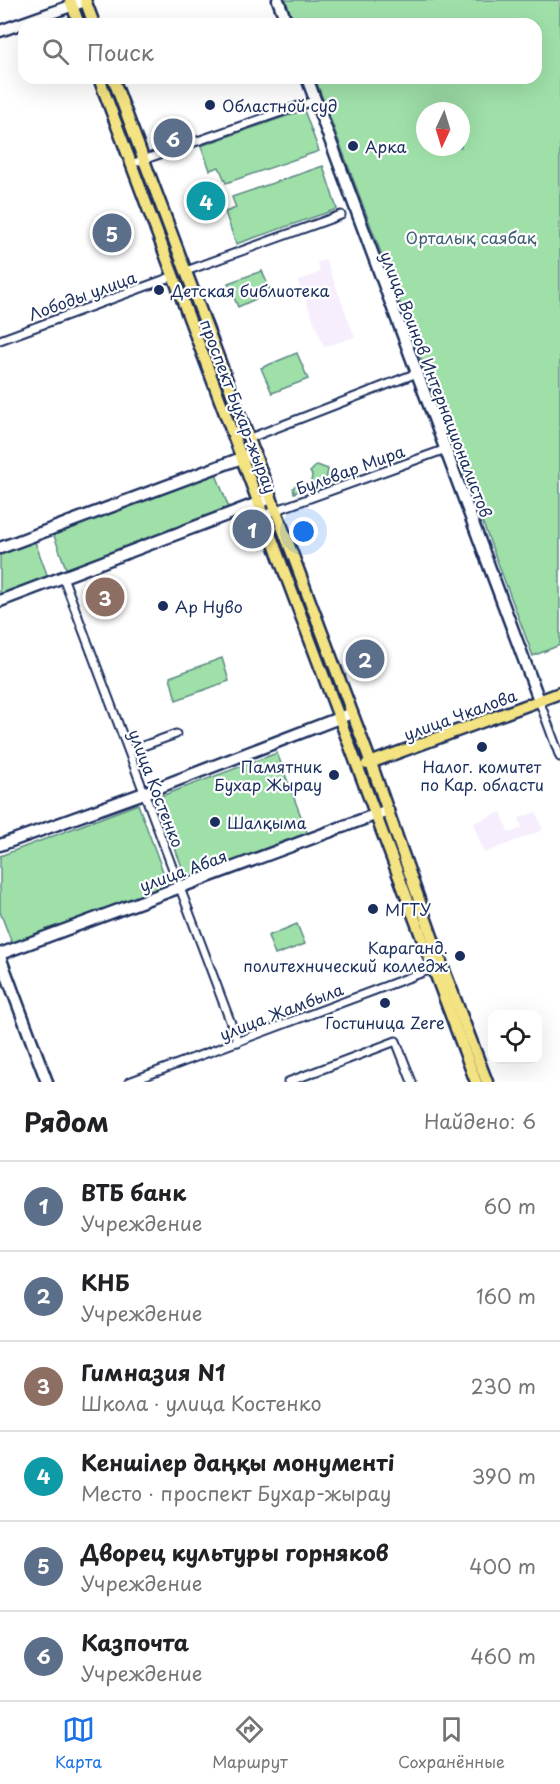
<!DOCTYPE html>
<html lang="ru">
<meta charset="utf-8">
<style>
body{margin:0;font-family:"Playpen Sans",sans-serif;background:#f6f6f6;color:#202124}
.controls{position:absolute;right:18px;bottom:18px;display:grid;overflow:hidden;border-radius:12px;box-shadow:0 6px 24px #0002}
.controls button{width:54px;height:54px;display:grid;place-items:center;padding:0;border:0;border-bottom:2px solid #e0e0e0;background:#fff;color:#202124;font:30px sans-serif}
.compass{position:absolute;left:416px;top:102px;width:54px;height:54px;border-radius:50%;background:#fff;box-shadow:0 6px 24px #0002;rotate:184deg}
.you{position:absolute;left:304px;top:532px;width:21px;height:21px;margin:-15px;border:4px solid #fff;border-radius:50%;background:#1a73e8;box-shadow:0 0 0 9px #1a73e833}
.badge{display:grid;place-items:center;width:39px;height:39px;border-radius:50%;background:#1a73e8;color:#fff;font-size:20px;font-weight:700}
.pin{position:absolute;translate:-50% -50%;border:3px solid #fff;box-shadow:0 2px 6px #0006}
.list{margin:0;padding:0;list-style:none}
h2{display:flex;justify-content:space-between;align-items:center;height:78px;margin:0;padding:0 24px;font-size:26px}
h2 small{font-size:20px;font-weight:400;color:#757577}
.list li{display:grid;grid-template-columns:39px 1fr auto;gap:18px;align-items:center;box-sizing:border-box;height:90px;padding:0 24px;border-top:2px solid #e0e0e0}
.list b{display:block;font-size:22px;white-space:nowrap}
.list p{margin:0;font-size:20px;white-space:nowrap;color:#757577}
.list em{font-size:20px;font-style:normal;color:#757577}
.icon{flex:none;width:33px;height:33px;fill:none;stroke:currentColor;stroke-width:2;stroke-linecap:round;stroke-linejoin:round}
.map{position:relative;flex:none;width:560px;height:1082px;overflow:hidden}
.search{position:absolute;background:#fff;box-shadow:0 6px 24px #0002;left:18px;right:18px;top:18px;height:66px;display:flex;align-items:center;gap:15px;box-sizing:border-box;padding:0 21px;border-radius:18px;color:#757577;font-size:22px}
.sheet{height:618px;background:#fff}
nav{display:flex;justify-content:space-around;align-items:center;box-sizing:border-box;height:84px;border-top:2px solid #e0e0e0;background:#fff;font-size:16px;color:#757577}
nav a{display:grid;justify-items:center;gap:3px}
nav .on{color:#1a73e8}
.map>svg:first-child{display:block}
.built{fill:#f6eefc}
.green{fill:#9fe0a9;stroke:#5d8884;stroke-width:1.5;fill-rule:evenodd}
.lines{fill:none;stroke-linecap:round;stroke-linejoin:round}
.street-casing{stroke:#1b2f5e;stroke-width:11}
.secondary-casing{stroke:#1b2f5e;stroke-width:15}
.primary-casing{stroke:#1b2f5e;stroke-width:15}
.street{stroke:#fff;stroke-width:7}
.secondary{stroke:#fff;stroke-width:10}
.primary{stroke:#f4e382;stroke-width:10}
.poi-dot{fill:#1b2f5e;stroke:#fff;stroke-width:2}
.labels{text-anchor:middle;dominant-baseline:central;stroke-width:4.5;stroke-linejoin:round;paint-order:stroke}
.poi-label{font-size:16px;fill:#1b2f5e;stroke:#fff;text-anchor:start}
.park-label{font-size:16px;fill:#3c5b71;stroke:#fff}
.street-label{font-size:16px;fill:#1b2f5e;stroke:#fff}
</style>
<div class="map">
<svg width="560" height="1082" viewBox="0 0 560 1082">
<rect width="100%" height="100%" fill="#fff"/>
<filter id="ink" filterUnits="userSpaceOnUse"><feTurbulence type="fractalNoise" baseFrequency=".0167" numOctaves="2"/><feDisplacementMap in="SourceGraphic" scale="12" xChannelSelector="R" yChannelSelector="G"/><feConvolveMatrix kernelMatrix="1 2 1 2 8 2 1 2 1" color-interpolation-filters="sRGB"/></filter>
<g filter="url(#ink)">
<g class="built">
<path d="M 326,260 L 355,337 L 324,347 L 298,281 L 320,272 L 317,262 Z"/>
<path d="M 501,812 L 509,833 L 522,828 L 519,818 L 536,812 L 543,830 L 484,853 L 473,823 Z"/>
</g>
<g class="green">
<path d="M 285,0 L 560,0 L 560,645 L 533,656 L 315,78 L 536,78 L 536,24 L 294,24 ZM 425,111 L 461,111 L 461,147 L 425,147 Z"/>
<path d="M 304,110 L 319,151 L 226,183 L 219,167 L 210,170 L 201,146 Z"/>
<path d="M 323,166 L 337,209 L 236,244 L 225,212 L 236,208 L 232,197 Z"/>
<path d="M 262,271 L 271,292 L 238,307 L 228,283 Z"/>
<path d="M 297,353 L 308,379 L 272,393 L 261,368 Z"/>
<path d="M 317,465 L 328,469 L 326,481 L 294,493 L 293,488 L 298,483 L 305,486 L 311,482 L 312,475 L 310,472 Z"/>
<path d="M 216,474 L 230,511 L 67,571 L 53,533 Z"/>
<path d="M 35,542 L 48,577 L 0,595 L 0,555 Z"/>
<path d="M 222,658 L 229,681 L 176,700 L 170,677 Z"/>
<path d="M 277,753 L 308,835 L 187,880 L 156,798 Z"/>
<path d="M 138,804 L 168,885 L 12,943 L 0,912 L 0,856 Z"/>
<path d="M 297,924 L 305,944 L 275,955 L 268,936 Z"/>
</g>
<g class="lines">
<defs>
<g id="street">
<path d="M 131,164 L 316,100"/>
<path d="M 186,271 L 341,215"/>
<path d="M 0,340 L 174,276"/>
<path d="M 250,438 L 417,373"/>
<path d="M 263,515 L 446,449"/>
<path d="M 63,577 L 238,1042"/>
<path d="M 539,700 L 560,757"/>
<path d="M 129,751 L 176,734"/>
<path d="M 129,1082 L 437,967"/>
<path d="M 288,1082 L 396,1041 L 412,1082"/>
</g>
<g id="secondary">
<path d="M 278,0 L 287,24"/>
<path d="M 0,31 L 85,1"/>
<path d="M 307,78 L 539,700"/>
<path d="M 0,548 L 255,453"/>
<path d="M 0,601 L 271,498"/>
<path d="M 0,845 L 144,793 L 352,713"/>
<path d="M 0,954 L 388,810"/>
<path d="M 0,957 L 47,1082"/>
</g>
<g id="primary">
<path d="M 70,0 L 79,24"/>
<path d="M 85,0 L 94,24"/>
<path d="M 99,78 L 476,1082"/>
<path d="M 113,78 L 371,763 L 442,965 L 487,1082"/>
<path d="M 367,764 L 560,693"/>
</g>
</defs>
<use href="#street" class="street-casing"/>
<use href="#secondary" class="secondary-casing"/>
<use href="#primary" class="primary-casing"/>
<use href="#street" class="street"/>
<use href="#secondary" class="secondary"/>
<use href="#primary" class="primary"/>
</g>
</g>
<g class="poi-dot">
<circle cx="210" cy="105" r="6"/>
<circle cx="353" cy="146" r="6"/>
<circle cx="159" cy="290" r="6"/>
<circle cx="163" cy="606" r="6"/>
<circle cx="482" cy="747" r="6"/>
<circle cx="334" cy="775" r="6"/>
<circle cx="215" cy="822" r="6"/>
<circle cx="373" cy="909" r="6"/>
<circle cx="460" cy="956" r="6"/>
<circle cx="385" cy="1003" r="6"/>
</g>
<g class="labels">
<g class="poi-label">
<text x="222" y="105">Областной суд</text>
<text x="365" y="146">Арка</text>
<text x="171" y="290">Детская библиотека</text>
<text x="175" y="606">Ар Нуво</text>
<text x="322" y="766" text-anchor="end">Памятник<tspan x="322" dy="18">Бухар Жырау</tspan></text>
<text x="482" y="766" text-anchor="middle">Налог. комитет<tspan x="482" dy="18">по Кар. области</tspan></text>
<text x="227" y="822">Шалқыма</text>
<text x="385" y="909">МГТУ</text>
<text x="448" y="947" text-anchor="end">Караганд.<tspan x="448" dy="18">политехнический колледж</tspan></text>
<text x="385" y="1022" text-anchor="middle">Гостиница Zere</text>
</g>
<g class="park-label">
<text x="471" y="237">Орталық саябақ</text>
</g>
<g class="street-label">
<text transform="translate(82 295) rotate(-20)">Лободы улица</text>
<text transform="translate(437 384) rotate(69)">улица Воинов Интернационалистов</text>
<text transform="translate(239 406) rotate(69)">проспект Бухар-жырау</text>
<text transform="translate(350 469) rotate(-20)">Бульвар Мира</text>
<text transform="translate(460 714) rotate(-20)">улица Чкалова</text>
<text transform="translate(157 788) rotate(69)">улица Костенко</text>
<text transform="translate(183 870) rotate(-20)">улица Абая</text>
<text transform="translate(281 1011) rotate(-21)">улица Жамбыла</text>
</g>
</g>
</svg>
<div class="controls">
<button><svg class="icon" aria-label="locate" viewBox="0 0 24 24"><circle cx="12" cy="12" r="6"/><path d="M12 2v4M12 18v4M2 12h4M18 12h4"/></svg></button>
</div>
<svg class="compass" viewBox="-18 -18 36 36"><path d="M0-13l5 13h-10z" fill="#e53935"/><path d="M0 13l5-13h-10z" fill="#757577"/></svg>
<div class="you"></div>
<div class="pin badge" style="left:252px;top:529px;background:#5c6f8a">1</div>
<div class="pin badge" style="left:365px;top:659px;background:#5c6f8a">2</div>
<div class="pin badge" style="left:105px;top:597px;background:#8d6e63">3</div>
<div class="pin badge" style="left:206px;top:201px;background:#0f9aa8">4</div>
<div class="pin badge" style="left:112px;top:233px;background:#5c6f8a">5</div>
<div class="pin badge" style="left:173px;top:138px;background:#5c6f8a">6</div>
<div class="search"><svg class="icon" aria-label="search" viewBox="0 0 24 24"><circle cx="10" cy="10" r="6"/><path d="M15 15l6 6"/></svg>Поиск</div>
</div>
<section class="sheet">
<h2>Рядом<small>Найдено: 6</small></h2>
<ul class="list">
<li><span class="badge" style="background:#5c6f8a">1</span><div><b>ВТБ банк</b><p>Учреждение</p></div><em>60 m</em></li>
<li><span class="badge" style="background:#5c6f8a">2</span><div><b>КНБ</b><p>Учреждение</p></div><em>160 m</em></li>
<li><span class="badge" style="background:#8d6e63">3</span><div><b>Гимназия N1</b><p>Школа · улица Костенко</p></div><em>230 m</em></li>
<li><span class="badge" style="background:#0f9aa8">4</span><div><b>Кеншілер даңқы монументі</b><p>Место · проспект Бухар-жырау</p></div><em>390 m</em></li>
<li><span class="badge" style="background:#5c6f8a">5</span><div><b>Дворец культуры горняков</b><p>Учреждение</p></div><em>400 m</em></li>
<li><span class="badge" style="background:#5c6f8a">6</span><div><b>Казпочта</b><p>Учреждение</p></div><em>460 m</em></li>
</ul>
</section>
<nav>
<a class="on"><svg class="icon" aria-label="map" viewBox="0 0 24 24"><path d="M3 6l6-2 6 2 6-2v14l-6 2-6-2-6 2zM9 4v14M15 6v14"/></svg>Карта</a>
<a><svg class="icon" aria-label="directions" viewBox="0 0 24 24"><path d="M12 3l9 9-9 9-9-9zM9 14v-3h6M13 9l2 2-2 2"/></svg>Маршрут</a>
<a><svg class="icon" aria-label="saved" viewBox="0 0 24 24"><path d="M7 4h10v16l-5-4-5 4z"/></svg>Сохранённые</a>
</nav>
